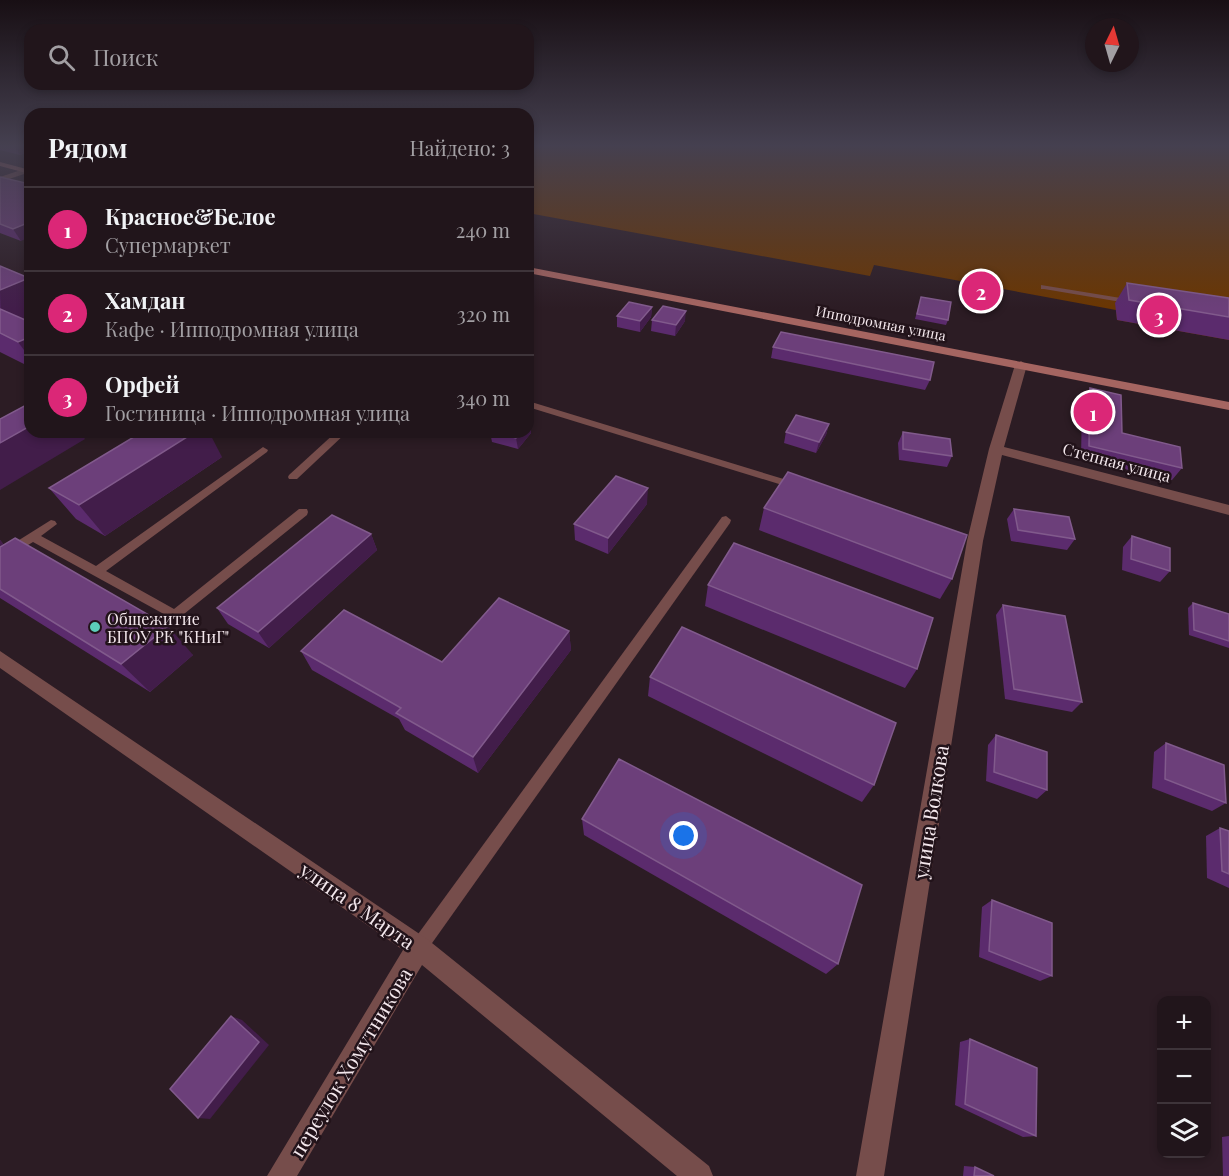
<!DOCTYPE html>
<html lang="ru">
<meta charset="utf-8">
<style>
body{margin:0;font-family:"Playfair Display",serif;background:#2d2228;color:#f1f3f6}
.controls{position:absolute;right:18px;bottom:18px;display:grid;overflow:hidden;border-radius:12px;box-shadow:0 3px 9px #0003}
.controls button{width:54px;height:54px;display:grid;place-items:center;padding:0;border:0;border-bottom:2px solid #3e343a;background:#21151b;color:#f1f3f6;font:30px sans-serif}
.compass{position:absolute;left:1085px;top:18px;width:54px;height:54px;border-radius:50%;background:#21151b;box-shadow:0 3px 9px #0003;rotate:5deg}
.you{position:absolute;left:684px;top:836px;width:21px;height:21px;margin:-15px;border:4px solid #fff;border-radius:50%;background:#1a73e8;box-shadow:0 0 0 9px #1a73e833}
.badge{display:grid;place-items:center;width:39px;height:39px;border-radius:50%;background:#db2777;color:#fff;font-size:20px;font-weight:700}
.pin{position:absolute;translate:-50% -50%;border:3px solid #fff;box-shadow:0 2px 6px #0006}
.list{margin:0;padding:0;list-style:none}
h2{display:flex;justify-content:space-between;align-items:center;height:78px;margin:0;padding:0 24px;font-size:26px}
h2 small{font-size:20px;font-weight:400;color:#a29fa3}
.list li{display:grid;grid-template-columns:39px 1fr auto;gap:18px;align-items:center;box-sizing:border-box;height:84px;padding:0 24px;border-top:2px solid #3e343a}
.list b{display:block;font-size:22px;white-space:nowrap}
.list p{margin:0;font-size:20px;white-space:nowrap;color:#a29fa3}
.list em{font-size:20px;font-style:normal;color:#a29fa3}
.icon{flex:none;width:33px;height:33px;fill:none;stroke:currentColor;stroke-width:2;stroke-linecap:round;stroke-linejoin:round}
.map{position:relative;flex:none;width:1229px;height:1176px;overflow:hidden}
.search{position:absolute;background:#21151b;box-shadow:0 3px 9px #0003;left:24px;top:24px;width:510px;height:66px;display:flex;align-items:center;gap:15px;box-sizing:border-box;padding:0 21px;border-radius:18px;color:#a29fa3;font-size:22px}
.panel{position:absolute;background:#21151b;box-shadow:0 3px 9px #0003;left:24px;top:108px;width:510px;height:330px;border-radius:18px}
.map>svg:first-child{display:block}
.green{fill:#6a3602}
.lines{fill:none;stroke-linecap:round;stroke-linejoin:round}
.service{fill:#764d4b;fill-rule:evenodd}
.minor{fill:#764d4b;fill-rule:evenodd}
.secondary{fill:#a56561;fill-rule:evenodd}
.wall{fill:#5b2b6d}
.shaded-wall{fill:#421d4a}
.building{fill:#6c3f7a;stroke:#815a8c;stroke-width:1.5}
.poi-dot{fill:#5cceba;stroke:#22131a;stroke-width:2}
.labels{text-anchor:middle;dominant-baseline:central;stroke-width:5;stroke-linejoin:round;paint-order:stroke}
.far-street-label{font-size:14px;fill:#f3e7ec;stroke:#22131a}
.street-label{font-size:16px;fill:#f3e7ec;stroke:#22131a}
.poi-label{font-size:16px;fill:#f3e7ec;stroke:#22131a;text-anchor:start}
.near-street-label{font-size:20px;fill:#f3e7ec;stroke:#22131a}
</style>
<div class="map">
<svg width="1229" height="1176" viewBox="0 0 1229 1176">
<rect width="100%" height="100%" fill="#2c1c24"/>
<path class="green" d="M 528,145 L 1229,145 L 1229,340 L 1117,320 L 1116,310 L 874,265 L 870,276 L 528,213 Z"/>
<g class="lines">
<g class="service">
<path d="M 30,274 L 30,278 L 24,280 L 20,278 Z"/>
<path d="M 1041,285 L 1133,300 L 1137,302 L 1133,304 L 1044,289 L 1041,289 Z"/>
<path d="M 528,401 L 800,484 L 801,486 L 800,488 L 792,488 L 528,407 Z"/>
<path d="M 336,432 L 347,432 L 297,479 L 289,479 L 288,477 L 289,475 Z"/>
<path d="M 263,447 L 268,450 L 267,452 L 106,571 L 174,609 L 299,509 L 307,509 L 308,512 L 307,515 L 179,618 L 171,618 L 33,542 L 0,562 L 0,552 L 51,520 L 55,521 L 57,524 L 41,536 L 96,566 Z"/>
<path d="M 726,516 L 731,520 L 730,523 L 425,953 L 419,956 L 413,953 L 410,947 L 413,941 L 722,517 Z"/>
</g>
<g class="minor">
<path d="M 24,169 L 30,169 L 30,172 L 0,182 L 0,177 Z"/>
<path d="M 1021,361 L 1027,365 L 1004,447 L 1229,505 L 1229,515 L 1002,455 L 983,541 L 884,1176 L 856,1176 L 967,541 L 989,449 L 1015,365 Z"/>
<path d="M 0,651 L 427,939 L 709,1166 L 713,1176 L 677,1176 L 422,965 L 297,1176 L 267,1176 L 403,950 L 0,668 Z"/>
</g>
<g class="secondary">
<path d="M 0,162 L 30,170 L 30,174 L 0,166 Z"/>
<path d="M 528,267 L 1229,402 L 1229,410 L 528,273 Z"/>
</g>
</g>
<g class="wall">
<path d="M 0,145 L 30,145 L 30,151 L 20,155 L 0,150 Z"/>
<path d="M 0,177 L 21,241 L 0,233 Z"/>
<path d="M 0,266 L 29,278 L 30,280 L 30,316 L 23,319 L 30,322 L 30,367 L 0,352 Z"/>
<path d="M 1127,283 L 1229,298 L 1229,340 L 1117,320 L 1115,303 Z"/>
<path d="M 921,297 L 948,320 L 946,325 L 915,319 Z"/>
<path d="M 652,307 L 651,317 L 640,332 L 617,327 L 617,316 Z"/>
<path d="M 652,320 L 685,321 L 675,336 L 651,331 Z"/>
<path d="M 773,347 L 930,380 L 925,390 L 771,358 Z"/>
<path d="M 1090,388 L 1122,433 L 1182,468 L 1172,480 L 1081,459 L 1082,401 Z"/>
<path d="M 530,422 L 531,433 L 518,449 L 492,442 L 490,432 L 528,432 Z"/>
<path d="M 829,424 L 826,435 L 816,453 L 784,443 L 786,432 Z"/>
<path d="M 903,432 L 952,456 L 947,467 L 899,460 L 898,443 Z"/>
<path d="M 222,457 L 105,536 L 76,519 L 49,488 Z"/>
<path d="M 647,504 L 608,554 L 575,540 L 574,524 Z"/>
<path d="M 764,508 L 952,579 L 940,599 L 759,530 Z"/>
<path d="M 1014,509 L 1075,539 L 1067,550 L 1011,541 L 1007,519 Z"/>
<path d="M 371,534 L 377,550 L 269,648 L 228,624 L 217,608 Z"/>
<path d="M 1132,536 L 1170,571 L 1160,582 L 1122,570 L 1123,547 Z"/>
<path d="M 0,540 L 4,545 L 193,655 L 150,692 L 0,598 Z"/>
<path d="M 708,585 L 917,669 L 905,688 L 705,606 Z"/>
<path d="M 1193,603 L 1229,614 L 1229,648 L 1189,635 L 1188,608 Z"/>
<path d="M 1003,605 L 1082,702 L 1072,712 L 1005,699 L 996,615 Z"/>
<path d="M 569,631 L 571,650 L 478,773 L 405,730 L 399,719 L 312,670 L 301,651 L 442,662 Z"/>
<path d="M 650,677 L 874,785 L 862,802 L 648,696 Z"/>
<path d="M 996,735 L 1047,790 L 1037,799 L 986,781 L 988,745 Z"/>
<path d="M 1166,743 L 1226,803 L 1212,811 L 1152,788 L 1154,752 Z"/>
<path d="M 582,819 L 838,964 L 826,974 L 584,835 Z"/>
<path d="M 1220,828 L 1229,831 L 1229,888 L 1207,878 L 1206,836 Z"/>
<path d="M 992,900 L 1052,976 L 1040,981 L 979,957 L 982,907 Z"/>
<path d="M 970,1039 L 1036,1136 L 1023,1137 L 955,1105 L 960,1042 Z"/>
<path d="M 1229,1136 L 1229,1176 L 1223,1176 L 1222,1137 Z"/>
<path d="M 964,1166 L 975,1167 L 994,1176 L 963,1176 Z"/>
</g>
<g class="shaded-wall">
<path d="M 14,145 L 30,145 L 30,151 L 20,155 Z"/>
<path d="M 30,222 L 30,237 L 21,241 L 13,229 Z"/>
<path d="M 29,278 L 30,280 L 30,316 L 1,329 L 0,290 Z"/>
<path d="M 652,307 L 651,317 L 640,332 L 640,321 Z"/>
<path d="M 686,311 L 685,321 L 675,336 L 676,325 Z"/>
<path d="M 30,337 L 30,358 L 18,342 Z"/>
<path d="M 530,422 L 531,433 L 518,449 L 516,438 L 522,432 L 528,432 L 528,424 Z"/>
<path d="M 829,424 L 826,435 L 816,453 L 819,442 Z"/>
<path d="M 30,426 L 30,432 L 80,432 L 85,439 L 0,490 L 0,443 Z"/>
<path d="M 195,432 L 209,432 L 222,457 L 105,536 L 79,505 Z"/>
<path d="M 648,488 L 647,504 L 608,554 L 608,538 Z"/>
<path d="M 371,534 L 377,550 L 269,648 L 258,632 Z"/>
<path d="M 0,540 L 5,546 L 0,549 Z"/>
<path d="M 168,626 L 193,655 L 150,692 L 121,664 Z"/>
<path d="M 569,631 L 571,650 L 478,773 L 473,757 Z"/>
<path d="M 231,1016 L 242,1020 L 269,1045 L 210,1119 L 198,1118 Z"/>
</g>
<g class="building">
<path d="M 0,177 L 30,184 L 30,222 L 13,229 L 0,224 Z"/>
<path d="M 0,266 L 29,278 L 0,290 Z"/>
<path d="M 1127,283 L 1229,298 L 1229,317 L 1129,300 Z"/>
<path d="M 921,297 L 951,302 L 948,320 L 917,314 Z"/>
<path d="M 629,302 L 652,307 L 640,321 L 617,316 Z"/>
<path d="M 663,306 L 686,311 L 676,325 L 652,320 Z"/>
<path d="M 0,309 L 30,322 L 30,337 L 18,342 L 0,333 Z"/>
<path d="M 781,332 L 934,362 L 930,380 L 773,347 Z"/>
<path d="M 1090,388 L 1121,395 L 1122,433 L 1180,447 L 1182,468 L 1089,446 Z"/>
<path d="M 30,403 L 30,426 L 0,443 L 0,419 Z"/>
<path d="M 796,415 L 829,424 L 819,442 L 786,432 Z"/>
<path d="M 142,432 L 195,432 L 79,505 L 49,488 Z"/>
<path d="M 493,432 L 522,432 L 516,438 Z"/>
<path d="M 903,432 L 950,439 L 952,456 L 903,449 Z"/>
<path d="M 788,472 L 967,535 L 952,579 L 764,508 Z"/>
<path d="M 616,476 L 648,488 L 608,538 L 574,524 Z"/>
<path d="M 1014,509 L 1069,517 L 1075,539 L 1018,530 Z"/>
<path d="M 332,515 L 371,534 L 258,632 L 217,608 Z"/>
<path d="M 1132,536 L 1170,548 L 1170,571 L 1131,559 Z"/>
<path d="M 15,538 L 168,626 L 121,664 L 0,589 L 0,547 Z"/>
<path d="M 734,543 L 933,618 L 917,669 L 708,585 Z"/>
<path d="M 499,598 L 569,631 L 473,757 L 396,713 L 401,708 L 301,651 L 344,610 L 442,662 Z"/>
<path d="M 1193,603 L 1229,614 L 1229,641 L 1194,630 Z"/>
<path d="M 1003,605 L 1065,616 L 1082,702 L 1014,689 Z"/>
<path d="M 682,627 L 896,723 L 874,785 L 650,677 Z"/>
<path d="M 996,735 L 1047,752 L 1047,790 L 994,772 Z"/>
<path d="M 1166,743 L 1224,765 L 1226,803 L 1165,779 Z"/>
<path d="M 619,759 L 862,885 L 838,964 L 582,819 Z"/>
<path d="M 1220,828 L 1229,831 L 1229,874 L 1222,871 Z"/>
<path d="M 992,900 L 1052,923 L 1052,976 L 989,951 Z"/>
<path d="M 231,1016 L 259,1042 L 198,1118 L 170,1089 Z"/>
<path d="M 970,1039 L 1037,1068 L 1036,1136 L 965,1104 Z"/>
<path d="M 975,1167 L 994,1176 L 974,1176 Z"/>
</g>
<linearGradient id="sky" x2="0" y2="1"><stop stop-color="#180f14"/><stop offset="0.47" stop-color="#454050"/><stop offset="1" stop-color="#454050" stop-opacity="0"/></linearGradient>
<rect width="1229" height="309" fill="url(#sky)"/>
<circle class="poi-dot" cx="95" cy="627" r="6"/>
<g class="labels">
<g class="far-street-label">
<text transform="translate(881 323) rotate(11)">Ипподромная улица</text>
</g>
<g class="street-label">
<text transform="translate(1117 462) rotate(15)">Степная улица</text>
</g>
<g class="poi-label">
<text x="107" y="618">Общежитие<tspan x="107" dy="18">БПОУ РК "КНиГ"</tspan></text>
</g>
<g class="near-street-label">
<text transform="translate(930 812) rotate(-81)">улица Волкова</text>
<text transform="translate(358 905) rotate(35)">улица 8 Марта</text>
<text transform="translate(350 1062) rotate(-59)">переулок Хомутникова</text>
</g>
</g>
</svg>
<div class="controls">
<button>+</button>
<button>−</button>
<button><svg class="icon" aria-label="layers" viewBox="0 0 24 24"><path d="M12 4l9 5-9 5-9-5zM3 14l9 5 9-5"/></svg></button>
</div>
<svg class="compass" viewBox="-18 -18 36 36"><path d="M0-13l5 13h-10z" fill="#e53935"/><path d="M0 13l5-13h-10z" fill="#a29fa3"/></svg>
<div class="you"></div>
<div class="pin badge" style="left:1093px;top:412px">1</div>
<div class="pin badge" style="left:981px;top:291px">2</div>
<div class="pin badge" style="left:1159px;top:315px">3</div>
<div class="search"><svg class="icon" aria-label="search" viewBox="0 0 24 24"><circle cx="10" cy="10" r="6"/><path d="M15 15l6 6"/></svg>Поиск</div>
<section class="panel">
<h2>Рядом<small>Найдено: 3</small></h2>
<ul class="list">
<li><span class="badge">1</span><div><b>Красное&amp;Белое</b><p>Супермаркет</p></div><em>240 m</em></li>
<li><span class="badge">2</span><div><b>Хамдан</b><p>Кафе · Ипподромная улица</p></div><em>320 m</em></li>
<li><span class="badge">3</span><div><b>Орфей</b><p>Гостиница · Ипподромная улица</p></div><em>340 m</em></li>
</ul>
</section>
</div>
